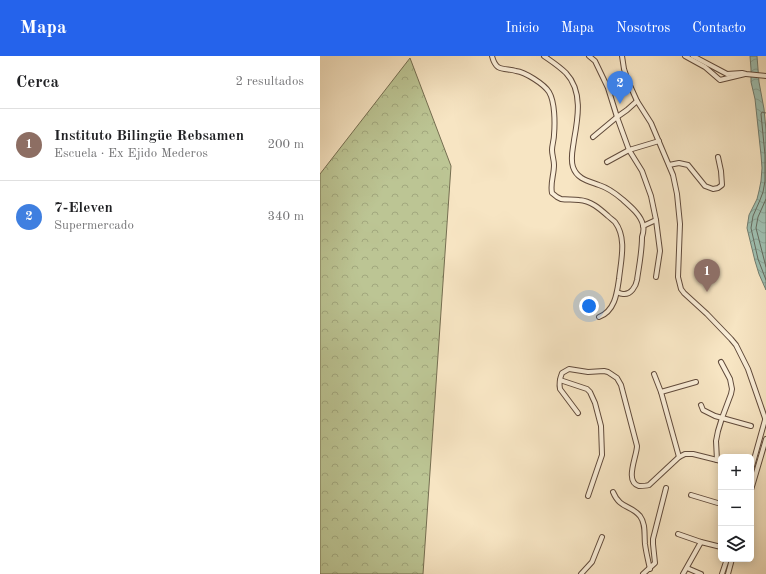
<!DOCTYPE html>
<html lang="es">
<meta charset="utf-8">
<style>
body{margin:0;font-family:"Old Standard TT",serif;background:#f2f2f2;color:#202124}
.controls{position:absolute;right:12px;bottom:12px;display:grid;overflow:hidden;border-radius:6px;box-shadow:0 2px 10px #0003}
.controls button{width:36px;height:36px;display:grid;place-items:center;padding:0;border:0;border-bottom:1px solid #e0e0e0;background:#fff;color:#202124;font:20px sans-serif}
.you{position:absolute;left:269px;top:250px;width:14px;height:14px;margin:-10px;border:3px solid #fff;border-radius:50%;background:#1a73e8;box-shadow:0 0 0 6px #1a73e833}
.badge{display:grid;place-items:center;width:26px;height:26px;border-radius:50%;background:#2563eb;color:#fff;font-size:13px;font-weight:700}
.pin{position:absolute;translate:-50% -33px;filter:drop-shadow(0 1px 2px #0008)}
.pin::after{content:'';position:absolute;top:21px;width:14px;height:12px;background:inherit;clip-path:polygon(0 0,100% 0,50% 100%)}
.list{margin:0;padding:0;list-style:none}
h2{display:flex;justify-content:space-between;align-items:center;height:52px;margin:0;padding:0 16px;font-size:17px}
h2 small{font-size:13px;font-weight:400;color:#757577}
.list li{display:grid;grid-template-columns:26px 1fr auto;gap:12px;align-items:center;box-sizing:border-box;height:72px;padding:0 16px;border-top:1px solid #e0e0e0}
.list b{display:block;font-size:15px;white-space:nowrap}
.list p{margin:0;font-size:13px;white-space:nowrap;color:#757577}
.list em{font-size:13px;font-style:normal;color:#757577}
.icon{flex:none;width:22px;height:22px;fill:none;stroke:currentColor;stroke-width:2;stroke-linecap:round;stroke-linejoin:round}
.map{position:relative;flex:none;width:446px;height:518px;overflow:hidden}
header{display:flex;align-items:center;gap:24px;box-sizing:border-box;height:56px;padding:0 20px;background:#2563eb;color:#fff}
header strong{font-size:19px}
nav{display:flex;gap:22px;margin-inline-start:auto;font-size:14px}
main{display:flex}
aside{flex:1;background:#fff}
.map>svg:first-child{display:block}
.forest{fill:url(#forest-crowns);stroke:#756e51}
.water{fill:url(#water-waves);stroke:#717c6f}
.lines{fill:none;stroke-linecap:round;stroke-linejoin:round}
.shore{stroke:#666b5f;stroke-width:1}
.minor-casing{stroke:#604a3b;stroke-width:6}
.minor{stroke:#faeed8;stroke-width:4}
</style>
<header>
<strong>Mapa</strong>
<nav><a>Inicio</a><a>Mapa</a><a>Nosotros</a><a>Contacto</a></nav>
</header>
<main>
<aside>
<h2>Cerca<small>2 resultados</small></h2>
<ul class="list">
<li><span class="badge" style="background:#8d6e63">1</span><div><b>Instituto Bilingüe Rebsamen</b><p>Escuela · Ex Ejido Mederos</p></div><em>200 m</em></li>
<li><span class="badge" style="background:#3f7fe0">2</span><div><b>7-Eleven</b><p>Supermercado</p></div><em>340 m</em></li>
</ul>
</aside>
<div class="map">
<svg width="446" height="518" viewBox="0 0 446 518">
<defs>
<pattern id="forest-crowns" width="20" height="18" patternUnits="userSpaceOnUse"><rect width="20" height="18" fill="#bcc594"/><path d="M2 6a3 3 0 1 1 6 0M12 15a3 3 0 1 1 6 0" fill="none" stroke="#a2a87e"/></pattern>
<pattern id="water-waves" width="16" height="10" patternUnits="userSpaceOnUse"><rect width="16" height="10" fill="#9ebfb0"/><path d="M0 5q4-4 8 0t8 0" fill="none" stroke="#88a396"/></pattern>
</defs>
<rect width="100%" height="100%" fill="#f7e5c3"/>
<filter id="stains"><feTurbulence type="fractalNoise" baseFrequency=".005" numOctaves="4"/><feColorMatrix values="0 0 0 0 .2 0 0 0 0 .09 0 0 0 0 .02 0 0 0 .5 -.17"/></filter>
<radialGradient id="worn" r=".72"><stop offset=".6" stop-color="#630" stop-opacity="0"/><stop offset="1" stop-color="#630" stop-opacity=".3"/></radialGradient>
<path class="forest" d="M 90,2 L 131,110 L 103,518 L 0,518 L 0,118 Z"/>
<path class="water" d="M 430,0 L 437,0 L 439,26 L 444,53 L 446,74 L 446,234 L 439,218 L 435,205 L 427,172 L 429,159 L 437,143 L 439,135 L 441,125 L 442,112 L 441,99 L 435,43 L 431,26 L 431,13 Z"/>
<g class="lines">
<g class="shore">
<path d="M 446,57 L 442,56 L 441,58 L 445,99 L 445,125 L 443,136 L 440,144 L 433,160 L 431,172 L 438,203 L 446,224"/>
<path d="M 446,143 L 438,161 L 436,172 L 446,211"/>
</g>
<defs>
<g id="minor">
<path d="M 172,0 C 173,4 174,8 178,11 C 183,14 190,13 196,15 C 205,16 224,28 229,36 C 235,46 235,67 234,79 C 234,84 232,89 232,94 C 232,99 234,104 234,109 C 234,119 230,127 232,137 L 237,141 L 241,143 C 247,144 253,143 259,144 C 271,145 279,152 288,160 C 290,162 293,164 295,166 C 307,182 301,204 299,223 C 297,237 295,255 279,261"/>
<path d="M 224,0 C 231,5 239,10 246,17 C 263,35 258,62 254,84 C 253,93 250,102 253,111 C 257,123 268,125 279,129 C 288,132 295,137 302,143 C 310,150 321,159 323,169 C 324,173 323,178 322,181 C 322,196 319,210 317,224 C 316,230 311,239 303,238 C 301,238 299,237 297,236"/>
<path d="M 269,0 L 275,5 L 288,32 L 297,61 L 309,94 L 322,115 L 331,140 L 336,164 L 340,195 L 336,221"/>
<path d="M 302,0 L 304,13 L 308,25 L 317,45 L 331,67 L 353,119 L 357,138 L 360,168 L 358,221 L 361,233 L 364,237 L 387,258 L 411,283 L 416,289 L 428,313 L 446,365"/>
<path d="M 365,0 L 385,11 L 400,24 L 425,18"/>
<path d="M 373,0 L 407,18 L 422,17 L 426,18 L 446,20"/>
<path d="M 273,81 L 297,61 L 307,54 L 317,45"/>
<path d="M 287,106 L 309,94 L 339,85"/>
<path d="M 349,109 L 359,107 L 368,109 L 385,130 L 393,133 L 398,132 L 402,129 L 401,115 L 398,101"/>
<path d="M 323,170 L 336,164"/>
<path d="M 334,318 L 341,336 L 359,401"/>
<path d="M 240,324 L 267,333 L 270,336 L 275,347 L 281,370 L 282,399 L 268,440"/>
<path d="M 341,336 L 376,326"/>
<path d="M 381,349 L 383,354 L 395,360 L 431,370"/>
<path d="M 258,357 L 240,333 C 239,328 240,322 242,317 L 249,313 L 268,316 L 284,315 L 288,316 L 297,322 L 301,329 L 317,390 C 317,400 304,426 319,430 C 322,430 326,430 329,429 L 359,401 L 365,398 L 373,398 L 401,405"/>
<path d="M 397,404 L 396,385 L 398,375 L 402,362 L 411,338 L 412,333 L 410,323 L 401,306"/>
<path d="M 431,414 L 445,364"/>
<path d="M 431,434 L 446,383"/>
<path d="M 293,436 C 300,453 311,449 320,460 C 326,468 324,478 325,488 C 326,496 328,504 330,513"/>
<path d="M 371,439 L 401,448"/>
<path d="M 358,478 L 381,486 L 401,491"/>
<path d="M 367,512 L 381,518"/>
<path d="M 261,518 L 272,506 L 282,481"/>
<path d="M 323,518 L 335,507 L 333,488 L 333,483 L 346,432"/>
<path d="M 363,518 L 381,486"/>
<path d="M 402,518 L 407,503"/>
<path d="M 408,518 L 412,503"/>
</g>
</defs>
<use href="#minor" class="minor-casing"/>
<use href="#minor" class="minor"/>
</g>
<rect width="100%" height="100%" filter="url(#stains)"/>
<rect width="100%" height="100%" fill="url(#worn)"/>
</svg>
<div class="controls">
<button>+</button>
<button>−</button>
<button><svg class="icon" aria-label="layers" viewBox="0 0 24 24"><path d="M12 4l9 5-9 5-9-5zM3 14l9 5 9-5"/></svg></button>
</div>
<div class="you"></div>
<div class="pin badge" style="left:387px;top:236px;background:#8d6e63">1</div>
<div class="pin badge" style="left:300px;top:48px;background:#3f7fe0">2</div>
</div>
</main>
